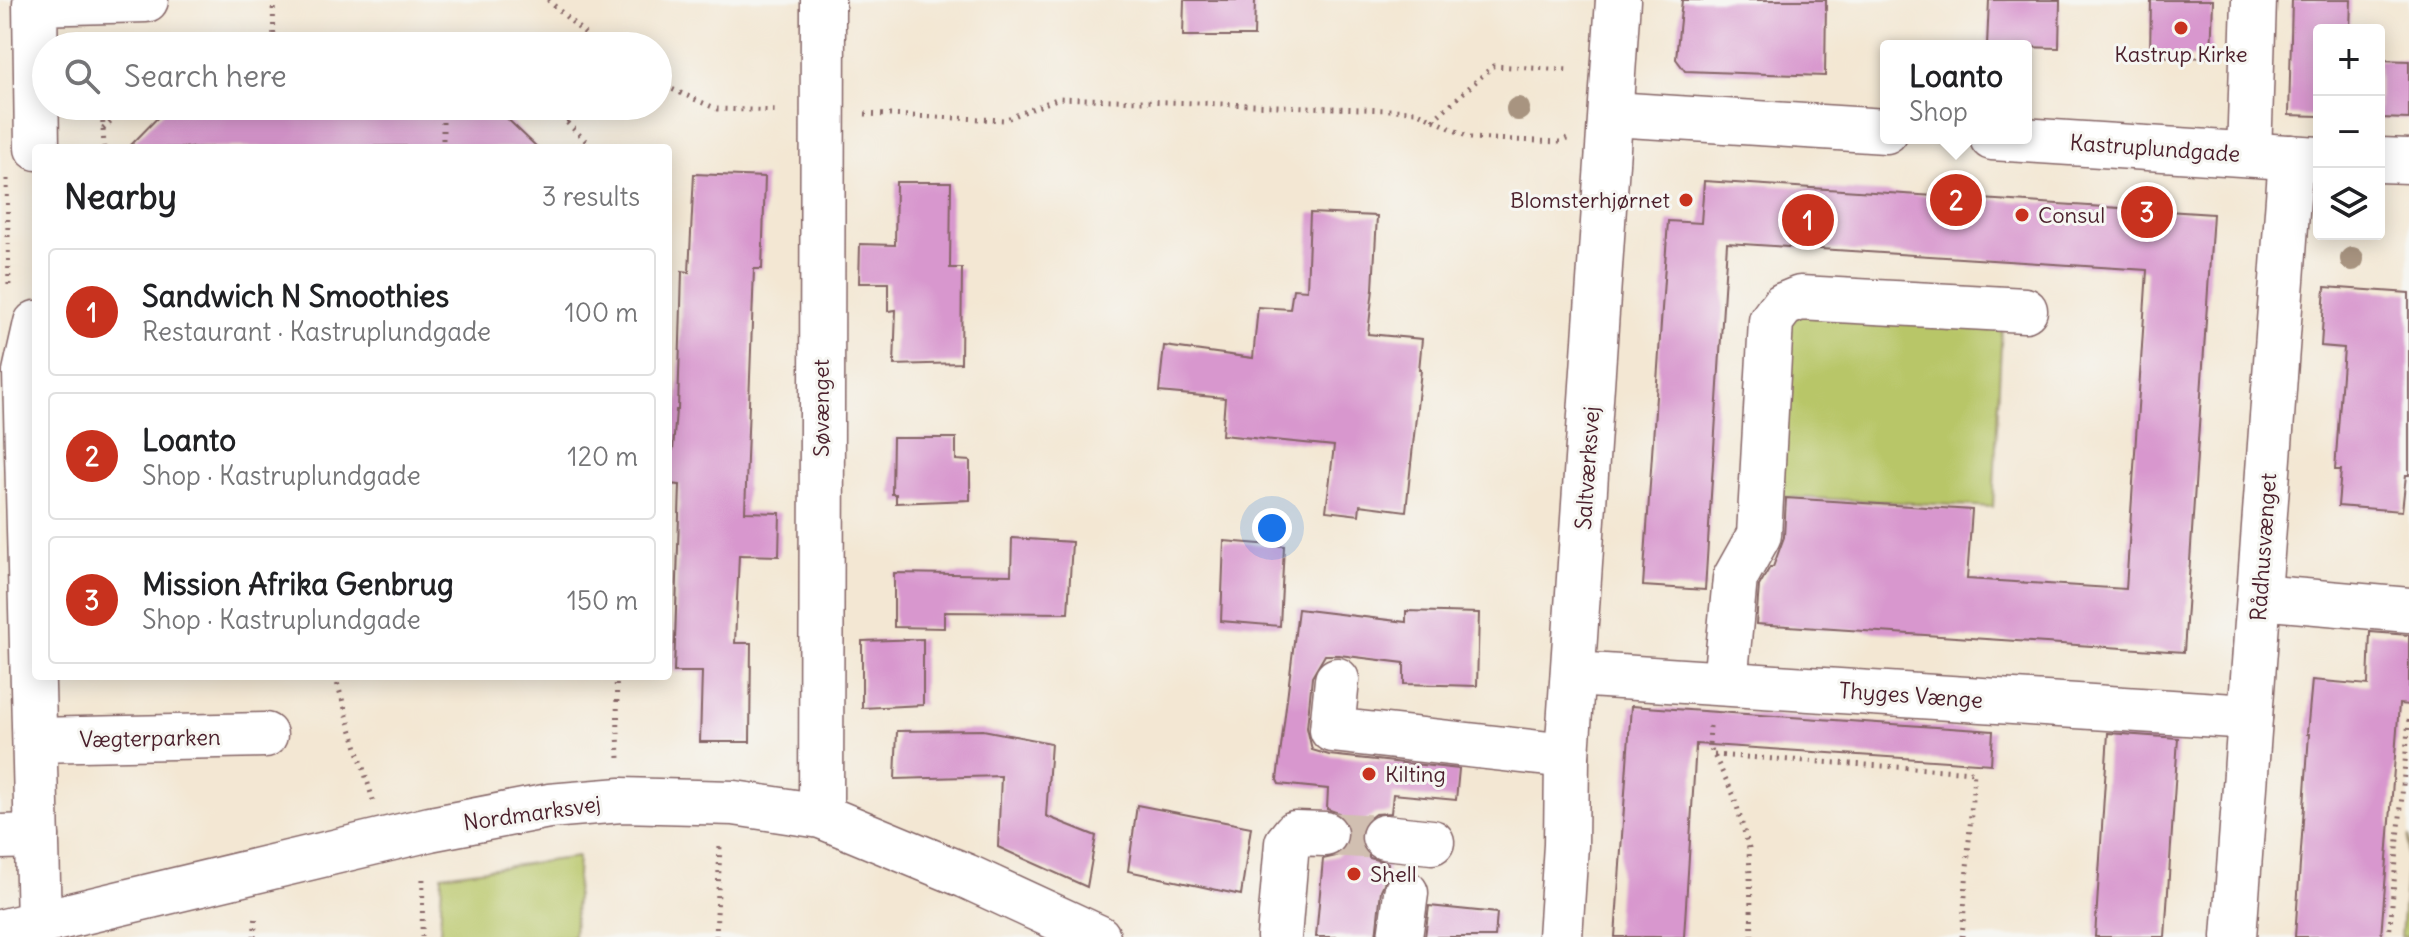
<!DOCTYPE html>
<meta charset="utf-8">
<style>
body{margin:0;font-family:Delius,sans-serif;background:#f2f2f2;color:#202124}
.controls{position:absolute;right:24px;top:24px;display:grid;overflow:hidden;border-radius:8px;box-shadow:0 4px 20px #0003}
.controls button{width:72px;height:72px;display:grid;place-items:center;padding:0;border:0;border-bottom:2px solid #e0e0e0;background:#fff;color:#202124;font:40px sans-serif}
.you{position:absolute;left:1272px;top:528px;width:28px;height:28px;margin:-20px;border:6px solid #fff;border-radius:50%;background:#1a73e8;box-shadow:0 0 0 12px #1a73e833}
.badge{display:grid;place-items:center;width:52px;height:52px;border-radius:50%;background:#c8321e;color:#fff;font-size:26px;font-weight:700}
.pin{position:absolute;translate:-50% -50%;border:4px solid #fff;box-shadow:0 2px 8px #0006}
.popup{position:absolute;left:1880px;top:40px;width:152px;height:104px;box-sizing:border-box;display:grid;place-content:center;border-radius:8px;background:#fff;filter:drop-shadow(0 2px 6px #0005);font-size:26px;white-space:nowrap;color:#757577}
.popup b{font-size:30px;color:#202124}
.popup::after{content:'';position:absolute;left:50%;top:100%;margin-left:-16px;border:16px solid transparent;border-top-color:#fff}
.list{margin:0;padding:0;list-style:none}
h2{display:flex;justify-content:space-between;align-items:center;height:104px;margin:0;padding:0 32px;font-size:34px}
h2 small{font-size:26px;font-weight:400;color:#757577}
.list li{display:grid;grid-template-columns:52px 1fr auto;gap:24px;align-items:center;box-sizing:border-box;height:128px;margin:0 16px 16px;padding:0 16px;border:2px solid #e0e0e0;border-radius:8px}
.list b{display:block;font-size:30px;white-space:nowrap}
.list p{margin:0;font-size:26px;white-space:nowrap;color:#757577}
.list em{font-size:26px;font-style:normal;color:#757577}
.icon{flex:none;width:44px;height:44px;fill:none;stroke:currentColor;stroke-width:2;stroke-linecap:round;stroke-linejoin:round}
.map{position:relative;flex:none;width:2409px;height:937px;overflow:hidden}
.search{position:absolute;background:#fff;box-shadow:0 4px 20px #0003;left:32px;top:32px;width:640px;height:88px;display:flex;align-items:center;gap:20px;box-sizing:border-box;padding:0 28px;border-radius:44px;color:#757577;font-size:30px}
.panel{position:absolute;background:#fff;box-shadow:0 4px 20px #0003;left:32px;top:144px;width:640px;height:536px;border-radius:8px}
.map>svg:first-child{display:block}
.green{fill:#b8c668;stroke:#81724a;stroke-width:2}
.building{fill:#d897ce}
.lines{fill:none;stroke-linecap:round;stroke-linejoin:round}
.minor-tunnel{stroke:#d1bfb1;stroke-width:44;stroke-dasharray:44 22;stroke-linecap:butt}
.minor-casing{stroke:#856566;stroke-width:47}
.path{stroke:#856566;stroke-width:5;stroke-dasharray:2 6;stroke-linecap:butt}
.minor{stroke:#fff;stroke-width:44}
.tree{fill:#a89480}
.poi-dot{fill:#c8321e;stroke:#f6f6f2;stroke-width:3}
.labels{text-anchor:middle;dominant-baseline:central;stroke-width:6;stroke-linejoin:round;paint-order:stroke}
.poi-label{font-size:22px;fill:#4a1f2b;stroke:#f6f6f2;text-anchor:start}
.street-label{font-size:22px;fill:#4a1f2b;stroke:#f6f6f2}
</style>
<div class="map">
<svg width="2409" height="937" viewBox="0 0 2409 937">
<rect width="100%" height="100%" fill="#f6f6f2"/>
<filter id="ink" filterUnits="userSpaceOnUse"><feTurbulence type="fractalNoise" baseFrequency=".0125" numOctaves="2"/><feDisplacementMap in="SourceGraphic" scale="16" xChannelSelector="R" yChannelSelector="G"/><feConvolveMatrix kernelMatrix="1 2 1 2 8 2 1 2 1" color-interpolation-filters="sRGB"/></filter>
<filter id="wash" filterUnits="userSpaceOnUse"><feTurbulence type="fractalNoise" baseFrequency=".006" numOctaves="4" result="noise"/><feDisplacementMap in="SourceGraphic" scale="32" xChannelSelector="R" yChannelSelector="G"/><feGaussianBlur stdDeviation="1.8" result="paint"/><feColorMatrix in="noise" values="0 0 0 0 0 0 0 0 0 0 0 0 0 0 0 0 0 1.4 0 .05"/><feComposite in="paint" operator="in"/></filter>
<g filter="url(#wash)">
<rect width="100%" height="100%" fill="#f3e7d3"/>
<g class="green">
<path d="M 1802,312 L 2002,324 L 1993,507 L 1770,496 L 1782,332 Z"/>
<path d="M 2409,836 L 2409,937 L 2401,937 Z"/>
<path d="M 578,857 L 574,937 L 440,937 L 442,875 Z"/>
</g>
<g id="blocks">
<g class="building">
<path d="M 1184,0 L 1255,0 L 1254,36 L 1183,36 Z"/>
<path d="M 1682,0 L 1826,0 L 1825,76 L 1685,71 L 1676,59 Z"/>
<path d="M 1989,0 L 2060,0 L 2059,48 L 1987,46 Z"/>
<path d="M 2151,0 L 2213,0 L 2211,58 L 2150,56 Z"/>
<path d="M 2292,0 L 2351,0 L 2350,30 L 2319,30 L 2319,116 L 2289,115 Z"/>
<path d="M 2379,60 L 2409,61 L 2409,119 L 2379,118 Z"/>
<path d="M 169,106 L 431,106 L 431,111 L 498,110 L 538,148 L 452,148 L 452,146 L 128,148 Z"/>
<path d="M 694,174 L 765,177 L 762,269 L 754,269 L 745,512 L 780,513 L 779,556 L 739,555 L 735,643 L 751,643 L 750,742 L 700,742 L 702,672 L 674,672 L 680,485 L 668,484 L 668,451 L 673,450 L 676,410 L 678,410 L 682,271 L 689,272 Z"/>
<path d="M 1704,181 L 2213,214 L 2184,652 L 1756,624 L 1759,586 L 1770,567 L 1773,567 L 1784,537 L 1786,498 L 1972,510 L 1967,579 L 2126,589 L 2147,270 L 1727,243 L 1705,590 L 1643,586 L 1668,221 L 1701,223 Z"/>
<path d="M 896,182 L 951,182 L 950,268 L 962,268 L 961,363 L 894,365 L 896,310 L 888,311 L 888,283 L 859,283 L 860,244 L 895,245 Z"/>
<path d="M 1310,213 L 1377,216 L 1373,289 L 1368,334 L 1422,339 L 1419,370 L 1421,370 L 1406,511 L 1360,505 L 1359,515 L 1326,511 L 1334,446 L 1222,435 L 1225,398 L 1159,392 L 1164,346 L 1253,358 L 1258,307 L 1290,309 L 1293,289 L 1307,290 Z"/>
<path d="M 2325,287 L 2409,293 L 2409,475 L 2406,475 L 2402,511 L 2338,506 L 2341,470 L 2335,470 L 2344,348 L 2321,346 Z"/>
<path d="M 893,438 L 956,438 L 956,460 L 970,461 L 970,500 L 896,503 L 896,494 L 892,494 Z"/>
<path d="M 1012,538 L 1072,542 L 1068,613 L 944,612 L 944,628 L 894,627 L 894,573 L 1011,575 Z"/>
<path d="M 1224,541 L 1284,546 L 1280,626 L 1221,621 Z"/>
<path d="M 1298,609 L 1406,622 L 1406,611 L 1479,613 L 1477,686 L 1404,684 L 1404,663 L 1339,655 L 1325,655 L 1312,677 L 1307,728 L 1312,750 L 1329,755 L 1459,769 L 1456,800 L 1393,794 L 1391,813 L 1375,814 L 1363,823 L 1359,835 L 1362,848 L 1370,858 L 1388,863 L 1387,877 L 1381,890 L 1376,937 L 1316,937 L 1323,859 L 1336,856 L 1346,848 L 1350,836 L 1347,823 L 1339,813 L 1327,809 L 1328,789 L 1279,784 L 1277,780 Z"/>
<path d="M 2370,632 L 2409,635 L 2409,705 L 2399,704 L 2381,937 L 2295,937 L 2309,734 L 2307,734 L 2312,680 L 2368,685 Z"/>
<path d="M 923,639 L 923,705 L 862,708 L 862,641 Z"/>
<path d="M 1631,706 L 1993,731 L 1991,764 L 1696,744 L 1684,937 L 1615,937 Z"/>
<path d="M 983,730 L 1051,743 L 1046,816 L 1096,836 L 1087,887 L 998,847 L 1001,776 L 895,779 L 897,731 Z"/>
<path d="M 2108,733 L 2178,738 L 2165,937 L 2095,937 Z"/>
<path d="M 1137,805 L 1251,827 L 1241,895 L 1128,871 Z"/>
<path d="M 1429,906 L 1497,913 L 1495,937 L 1425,937 Z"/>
</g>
</g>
</g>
<g filter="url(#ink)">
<use href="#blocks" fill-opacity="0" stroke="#856566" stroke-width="2"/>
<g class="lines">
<path class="minor-tunnel" d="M 1325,834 L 1384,837"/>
<defs>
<g id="minor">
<path d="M 1612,114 L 1886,131"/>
<path d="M 1992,138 L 2319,159"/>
<path d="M 37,148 L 35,3 L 146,0"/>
<path d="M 2249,154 L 2254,0"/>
<path d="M 2379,160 L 2409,161"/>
<path d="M 36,323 L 25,372 L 39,922"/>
<path d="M 2259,597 L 2409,610"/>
<path d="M 1573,674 L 2250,717"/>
<path d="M 1337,680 L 1332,730 L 1567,756"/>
<path d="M 1725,683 L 1735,578 L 1759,535 L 1771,321 L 1783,305 L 1800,298 L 2025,310"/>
<path d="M 35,740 L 265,735"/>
<path d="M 821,816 L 823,0"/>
<path d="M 0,837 L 37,836"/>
<path d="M 1384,837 L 1432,842"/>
<path d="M 0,932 L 430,829 L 549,806 L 621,800 L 734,803 L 821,816 L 966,876 L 1098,937"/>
<path d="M 1279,937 L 1287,843 L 1295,833 L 1325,834"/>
<path d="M 1400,937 L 1406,893"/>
<path d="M 1560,937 L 1566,845 L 1567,756 L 1618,0"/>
<path d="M 2234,937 L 2291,157"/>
</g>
</defs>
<use href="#minor" class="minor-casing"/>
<g class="path">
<path d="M 273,0 L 274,46"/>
<path d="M 548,0 L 598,46"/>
<path d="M 658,83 L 717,109 L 779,111"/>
<path d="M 102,106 L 104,148"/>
<path d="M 550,106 L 593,148"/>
<path d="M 865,114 L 1004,120 L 1059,98 L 1416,111 L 1470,138 L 1560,142 L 1567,139"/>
<path d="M 1433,120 L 1493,66 L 1569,70"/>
<path d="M 566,122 L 581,106"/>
<path d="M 103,129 L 128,106"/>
<path d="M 443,148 L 443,106"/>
<path d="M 7,179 L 9,289"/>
<path d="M 335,676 L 373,800"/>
<path d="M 616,676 L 619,759"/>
<path d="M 1710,726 L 1709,745 L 1734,796 L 1749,848 L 1752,937"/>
<path d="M 1714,755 L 1974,772 L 1962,937"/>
<path d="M 254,937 L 256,914"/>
<path d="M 422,937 L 423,874"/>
<path d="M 716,937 L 720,846"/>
<path d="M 2389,937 L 2409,719"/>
</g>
<use href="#minor" class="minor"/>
</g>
<g class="tree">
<circle cx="1518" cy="109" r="12"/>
<circle cx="2352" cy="259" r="12"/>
</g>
</g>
<g class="poi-dot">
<circle cx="2181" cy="28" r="8"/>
<circle cx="1686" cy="200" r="8"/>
<circle cx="2022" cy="215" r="8"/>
<circle cx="1369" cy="774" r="8"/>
<circle cx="1354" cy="874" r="8"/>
</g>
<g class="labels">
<g class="poi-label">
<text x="2181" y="54" text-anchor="middle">Kastrup Kirke</text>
<text x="1670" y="200" text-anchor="end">Blomsterhjørnet</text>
<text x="2038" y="215">Consul</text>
<text x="1385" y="774">Kilting</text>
<text x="1370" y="874">Shell</text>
</g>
<g class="street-label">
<text transform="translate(2155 148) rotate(4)">Kastruplundgade</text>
<text transform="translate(821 408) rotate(-90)">Søvænget</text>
<text transform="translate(1587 468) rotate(-86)">Saltværksvej</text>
<text transform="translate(2263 547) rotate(-86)">Rådhusvænget</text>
<text transform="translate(1911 695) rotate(4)">Thyges Vænge</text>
<text transform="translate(150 738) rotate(-1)">Vægterparken</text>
<text transform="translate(532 813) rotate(-8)">Nordmarksvej</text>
</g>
</g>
</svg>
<div class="controls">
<button>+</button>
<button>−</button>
<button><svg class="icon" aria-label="layers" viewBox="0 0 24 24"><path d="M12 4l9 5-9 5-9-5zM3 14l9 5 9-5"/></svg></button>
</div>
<div class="you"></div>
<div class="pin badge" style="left:1808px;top:220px">1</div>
<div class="pin badge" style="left:1956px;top:200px">2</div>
<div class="popup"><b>Loanto</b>Shop</div>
<div class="pin badge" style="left:2147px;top:212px">3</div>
<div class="search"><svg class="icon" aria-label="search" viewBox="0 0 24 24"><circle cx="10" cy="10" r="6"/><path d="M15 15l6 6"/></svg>Search here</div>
<section class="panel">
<h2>Nearby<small>3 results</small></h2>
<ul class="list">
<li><span class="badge">1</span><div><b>Sandwich N Smoothies</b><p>Restaurant · Kastruplundgade</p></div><em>100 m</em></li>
<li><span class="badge">2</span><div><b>Loanto</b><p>Shop · Kastruplundgade</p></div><em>120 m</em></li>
<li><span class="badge">3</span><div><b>Mission Afrika Genbrug</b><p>Shop · Kastruplundgade</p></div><em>150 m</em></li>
</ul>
</section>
</div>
